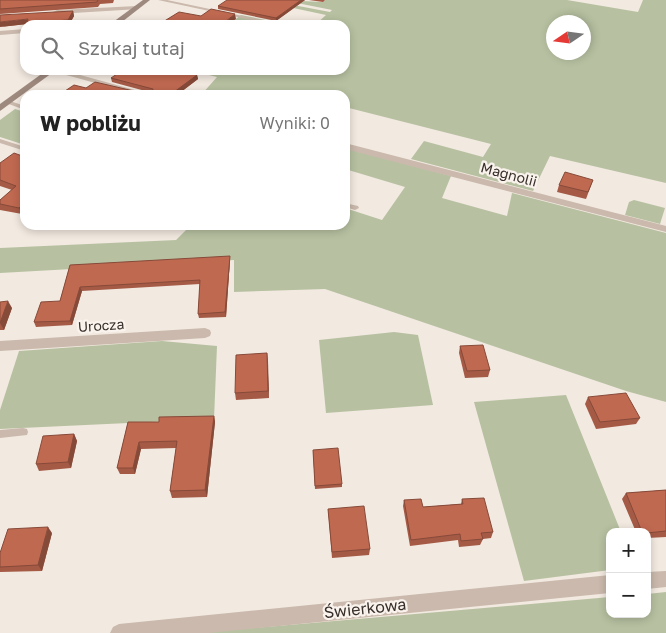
<!DOCTYPE html>
<html lang="pl">
<meta charset="utf-8">
<style>
body{margin:0;font-family:"Golos Text",sans-serif;background:#f2f2f2;color:#222}
.controls{position:absolute;right:15px;bottom:15px;display:grid;overflow:hidden;border-radius:10px;box-shadow:0 2px 8px #0003}
.controls button{width:45px;height:45px;display:grid;place-items:center;padding:0;border:0;border-bottom:1px solid #e0e0e0;background:#fff;color:#222;font:25px sans-serif}
.compass{position:absolute;left:546px;top:15px;width:45px;height:45px;border-radius:50%;background:#fff;box-shadow:0 2px 8px #0003;rotate:257deg}
.list{margin:0;padding:0;list-style:none}
h2{display:flex;justify-content:space-between;align-items:center;height:65px;margin:0;padding:0 20px;font-size:21px}
h2 small{font-size:16px;font-weight:400;color:#767676}
.icon{flex:none;width:28px;height:28px;fill:none;stroke:currentColor;stroke-width:2;stroke-linecap:round;stroke-linejoin:round}
.map{position:relative;flex:none;width:666px;height:633px;overflow:hidden}
.search{position:absolute;background:#fff;box-shadow:0 2px 8px #0003;left:20px;top:20px;width:330px;height:55px;display:flex;align-items:center;gap:12px;box-sizing:border-box;padding:0 18px;border-radius:15px;color:#767676;font-size:19px}
.panel{position:absolute;background:#fff;box-shadow:0 2px 8px #0003;left:20px;top:90px;width:330px;height:140px;border-radius:15px}
.map>svg:first-child{display:block}
.green{fill:#b7c1a1;fill-rule:evenodd}
.lines{fill:none;stroke-linecap:round;stroke-linejoin:round}
.lane{fill:#cab9ac;fill-rule:evenodd}
.street{fill:#cab9ac;fill-rule:evenodd}
.secondary{fill:#9e897e;fill-rule:evenodd}
.wall{fill:#a55a46}
.shaded-wall{fill:#864a39}
.building{fill:#c06951;stroke:#864a39}
.labels{text-anchor:middle;dominant-baseline:central;stroke-width:4.5;stroke-linejoin:round;paint-order:stroke}
.street-label{font-size:14px;fill:#382f2b;stroke:#faf3ed}
.near-street-label{font-size:16px;fill:#382f2b;stroke:#faf3ed}
</style>
<div class="map">
<svg width="666" height="633" viewBox="0 0 666 633">
<rect width="100%" height="100%" fill="#f2e9e0"/>
<g class="green">
<path d="M 282,0 L 322,2 L 325,0 L 567,0 L 638,12 L 643,0 L 666,0 L 666,183 L 550,156 L 533,191 L 411,159 L 424,141 L 483,157 L 491,144 L 345,107 L 345,95 L 201,95 L 217,77 L 189,70 L 345,70 L 345,25 L 315,25 L 326,15 L 270,3 L 272,1 L 330,12 L 332,10 ZM 554,22 L 584,22 L 584,52 L 554,52 Z"/>
<path d="M 241,15 L 290,25 L 228,25 Z"/>
<path d="M 15,109 L 25,112 L 25,145 L 0,137 L 0,120 Z"/>
<path d="M 345,148 L 451,176 L 442,198 L 507,216 L 512,193 L 666,233 L 666,402 L 626,391 L 325,289 L 234,292 L 234,260 L 0,273 L 0,248 L 176,240 L 191,225 L 345,225 L 345,208 L 382,220 L 405,187 L 345,169 Z"/>
<path d="M 634,200 L 665,208 L 660,224 L 625,215 L 629,202 Z"/>
<path d="M 394,332 L 418,335 L 433,405 L 326,413 L 319,340 Z"/>
<path d="M 162,341 L 217,346 L 214,419 L 0,429 L 0,410 L 19,351 Z"/>
<path d="M 566,395 L 621,532 L 610,532 L 610,570 L 524,581 L 474,402 Z"/>
<path d="M 666,592 L 666,633 L 197,633 L 610,597 L 610,614 L 647,614 L 647,594 Z"/>
</g>
<g class="lines">
<g class="lane">
<path d="M 158,0 L 167,0 L 285,25 L 275,25 Z"/>
<path d="M 6,101 L 10,101 L 25,106 L 25,110 L 6,103 Z"/>
<path d="M 0,139 L 25,147 L 25,151 L 0,143 Z"/>
<path d="M 345,203 L 358,206 L 359,208 L 355,210 L 345,207 Z"/>
<path d="M 23,428 L 27,429 L 28,432 L 27,435 L 0,438 L 0,430 Z"/>
</g>
<g class="street">
<path d="M 137,6 L 139,7 L 139,9 L 57,14 L 53,12 L 57,10 Z"/>
<path d="M 25,29 L 25,33 L 0,35 L 0,31 Z"/>
<path d="M 48,70 L 62,70 L 153,95 L 139,95 Z"/>
<path d="M 345,143 L 666,226 L 666,232 L 345,149 Z"/>
<path d="M 205,328 L 210,330 L 211,333 L 210,336 L 205,338 L 0,351 L 0,341 Z"/>
<path d="M 666,571 L 666,587 L 647,589 L 647,572 Z"/>
<path d="M 610,575 L 610,593 L 209,633 L 110,633 L 113,627 L 119,624 Z"/>
</g>
<g class="secondary">
<path d="M 143,0 L 150,0 L 118,25 L 109,25 Z"/>
<path d="M 47,70 L 56,70 L 0,111 L 0,104 Z"/>
</g>
</g>
<g class="wall">
<path d="M 0,0 L 114,0 L 113,3 L 100,4 L 98,7 L 0,14 Z"/>
<path d="M 305,0 L 276,21 L 218,9 L 218,6 Z"/>
<path d="M 309,0 L 325,0 L 323,2 Z"/>
<path d="M 73,11 L 74,16 L 69,25 L 28,25 L 27,24 L 0,27 Z"/>
<path d="M 197,75 L 198,79 L 177,95 L 59,95 L 86,88 L 138,92 L 149,92 L 112,82 L 111,78 Z"/>
<path d="M 25,157 L 25,211 L 22,214 L 0,210 L 0,200 L 12,190 L 0,186 L 0,163 Z"/>
<path d="M 593,180 L 586,199 L 557,192 L 559,185 Z"/>
<path d="M 230,260 L 226,317 L 199,318 L 198,314 L 200,284 L 82,291 L 72,325 L 36,327 L 34,322 L 60,301 L 70,265 Z"/>
<path d="M 0,302 L 12,308 L 4,330 L 0,330 Z"/>
<path d="M 460,346 L 490,370 L 488,377 L 465,378 L 459,353 Z"/>
<path d="M 267,353 L 269,398 L 236,400 L 235,393 Z"/>
<path d="M 588,397 L 640,418 L 636,424 L 596,429 L 585,404 Z"/>
<path d="M 214,416 L 215,422 L 207,497 L 172,498 L 170,491 L 176,448 L 141,449 L 135,474 L 120,474 L 117,468 L 128,422 L 159,422 Z"/>
<path d="M 74,434 L 77,441 L 71,468 L 39,471 L 36,464 Z"/>
<path d="M 313,450 L 342,484 L 342,487 L 315,489 Z"/>
<path d="M 666,490 L 666,537 L 647,538 L 647,532 L 636,532 L 622,499 L 626,493 Z"/>
<path d="M 462,499 L 493,532 L 491,538 L 483,539 L 480,545 L 459,547 L 458,540 L 410,546 L 403,506 L 404,500 L 423,507 L 461,504 Z"/>
<path d="M 328,509 L 370,549 L 369,555 L 332,558 Z"/>
<path d="M 52,533 L 42,571 L 0,572 L 0,567 Z"/>
</g>
<g class="shaded-wall">
<path d="M 301,0 L 305,0 L 276,21 L 276,18 Z"/>
<path d="M 73,11 L 74,16 L 69,25 L 68,20 Z"/>
<path d="M 235,14 L 236,19 L 227,25 L 221,25 Z"/>
<path d="M 28,19 L 27,23 L 27,24 L 0,27 L 0,22 Z"/>
<path d="M 197,75 L 198,79 L 177,95 L 170,95 Z"/>
<path d="M 25,202 L 25,211 L 22,214 L 19,208 Z"/>
<path d="M 230,256 L 230,260 L 226,317 L 225,312 Z"/>
<path d="M 80,287 L 82,291 L 72,325 L 70,321 Z"/>
<path d="M 8,301 L 12,308 L 4,330 L 0,323 Z"/>
<path d="M 267,353 L 268,360 L 269,398 L 268,391 Z"/>
<path d="M 214,416 L 215,422 L 207,497 L 205,490 Z"/>
<path d="M 74,434 L 77,441 L 71,468 L 68,462 Z"/>
<path d="M 139,442 L 141,449 L 135,474 L 133,468 Z"/>
<path d="M 48,527 L 52,533 L 42,571 L 38,565 Z"/>
</g>
<g class="building">
<path d="M 0,0 L 98,0 L 97,2 L 0,9 Z"/>
<path d="M 227,0 L 301,0 L 276,18 L 218,6 Z"/>
<path d="M 211,9 L 235,14 L 221,25 L 158,25 L 179,12 L 201,16 Z"/>
<path d="M 73,11 L 68,20 L 27,23 L 28,19 L 0,22 L 0,15 Z"/>
<path d="M 123,70 L 177,70 L 197,75 L 170,95 L 59,95 L 74,85 L 86,88 L 95,82 L 138,92 L 153,92 L 153,89 L 111,78 Z"/>
<path d="M 14,153 L 25,157 L 25,202 L 19,208 L 0,204 L 0,200 L 16,186 L 0,180 L 0,163 Z"/>
<path d="M 565,172 L 593,180 L 588,192 L 559,185 Z"/>
<path d="M 230,256 L 225,312 L 198,314 L 200,280 L 80,287 L 70,321 L 34,322 L 41,302 L 60,301 L 70,265 Z"/>
<path d="M 8,301 L 0,323 L 0,302 Z"/>
<path d="M 483,345 L 490,370 L 467,371 L 460,346 Z"/>
<path d="M 267,353 L 268,391 L 235,393 L 236,355 Z"/>
<path d="M 626,393 L 640,418 L 600,422 L 588,397 Z"/>
<path d="M 214,416 L 205,490 L 170,491 L 177,441 L 139,442 L 133,468 L 117,468 L 128,422 L 159,422 L 159,417 Z"/>
<path d="M 74,434 L 68,462 L 36,464 L 43,436 Z"/>
<path d="M 338,448 L 342,484 L 315,486 L 313,450 Z"/>
<path d="M 666,490 L 666,531 L 647,533 L 647,532 L 642,532 L 626,493 Z"/>
<path d="M 484,498 L 493,532 L 481,533 L 483,539 L 461,541 L 460,534 L 411,540 L 404,500 L 421,499 L 423,507 L 463,504 L 462,499 Z"/>
<path d="M 364,506 L 370,549 L 332,552 L 328,509 Z"/>
<path d="M 48,527 L 38,565 L 0,567 L 0,553 L 8,529 Z"/>
</g>
<g class="labels">
<g class="street-label">
<text transform="translate(509 174) rotate(15)">Magnolii</text>
<text transform="translate(101 325) rotate(-4)">Urocza</text>
</g>
<g class="near-street-label">
<text transform="translate(365 608) rotate(-6)">Świerkowa</text>
</g>
</g>
</svg>
<div class="controls">
<button>+</button>
<button>−</button>
</div>
<svg class="compass" viewBox="-18 -18 36 36"><path d="M0-13l5 13h-10z" fill="#e53935"/><path d="M0 13l5-13h-10z" fill="#767676"/></svg>
<div class="search"><svg class="icon" aria-label="search" viewBox="0 0 24 24"><circle cx="10" cy="10" r="6"/><path d="M15 15l6 6"/></svg>Szukaj tutaj</div>
<section class="panel">
<h2>W pobliżu<small>Wyniki: 0</small></h2>
<ul class="list">
</ul>
</section>
</div>
